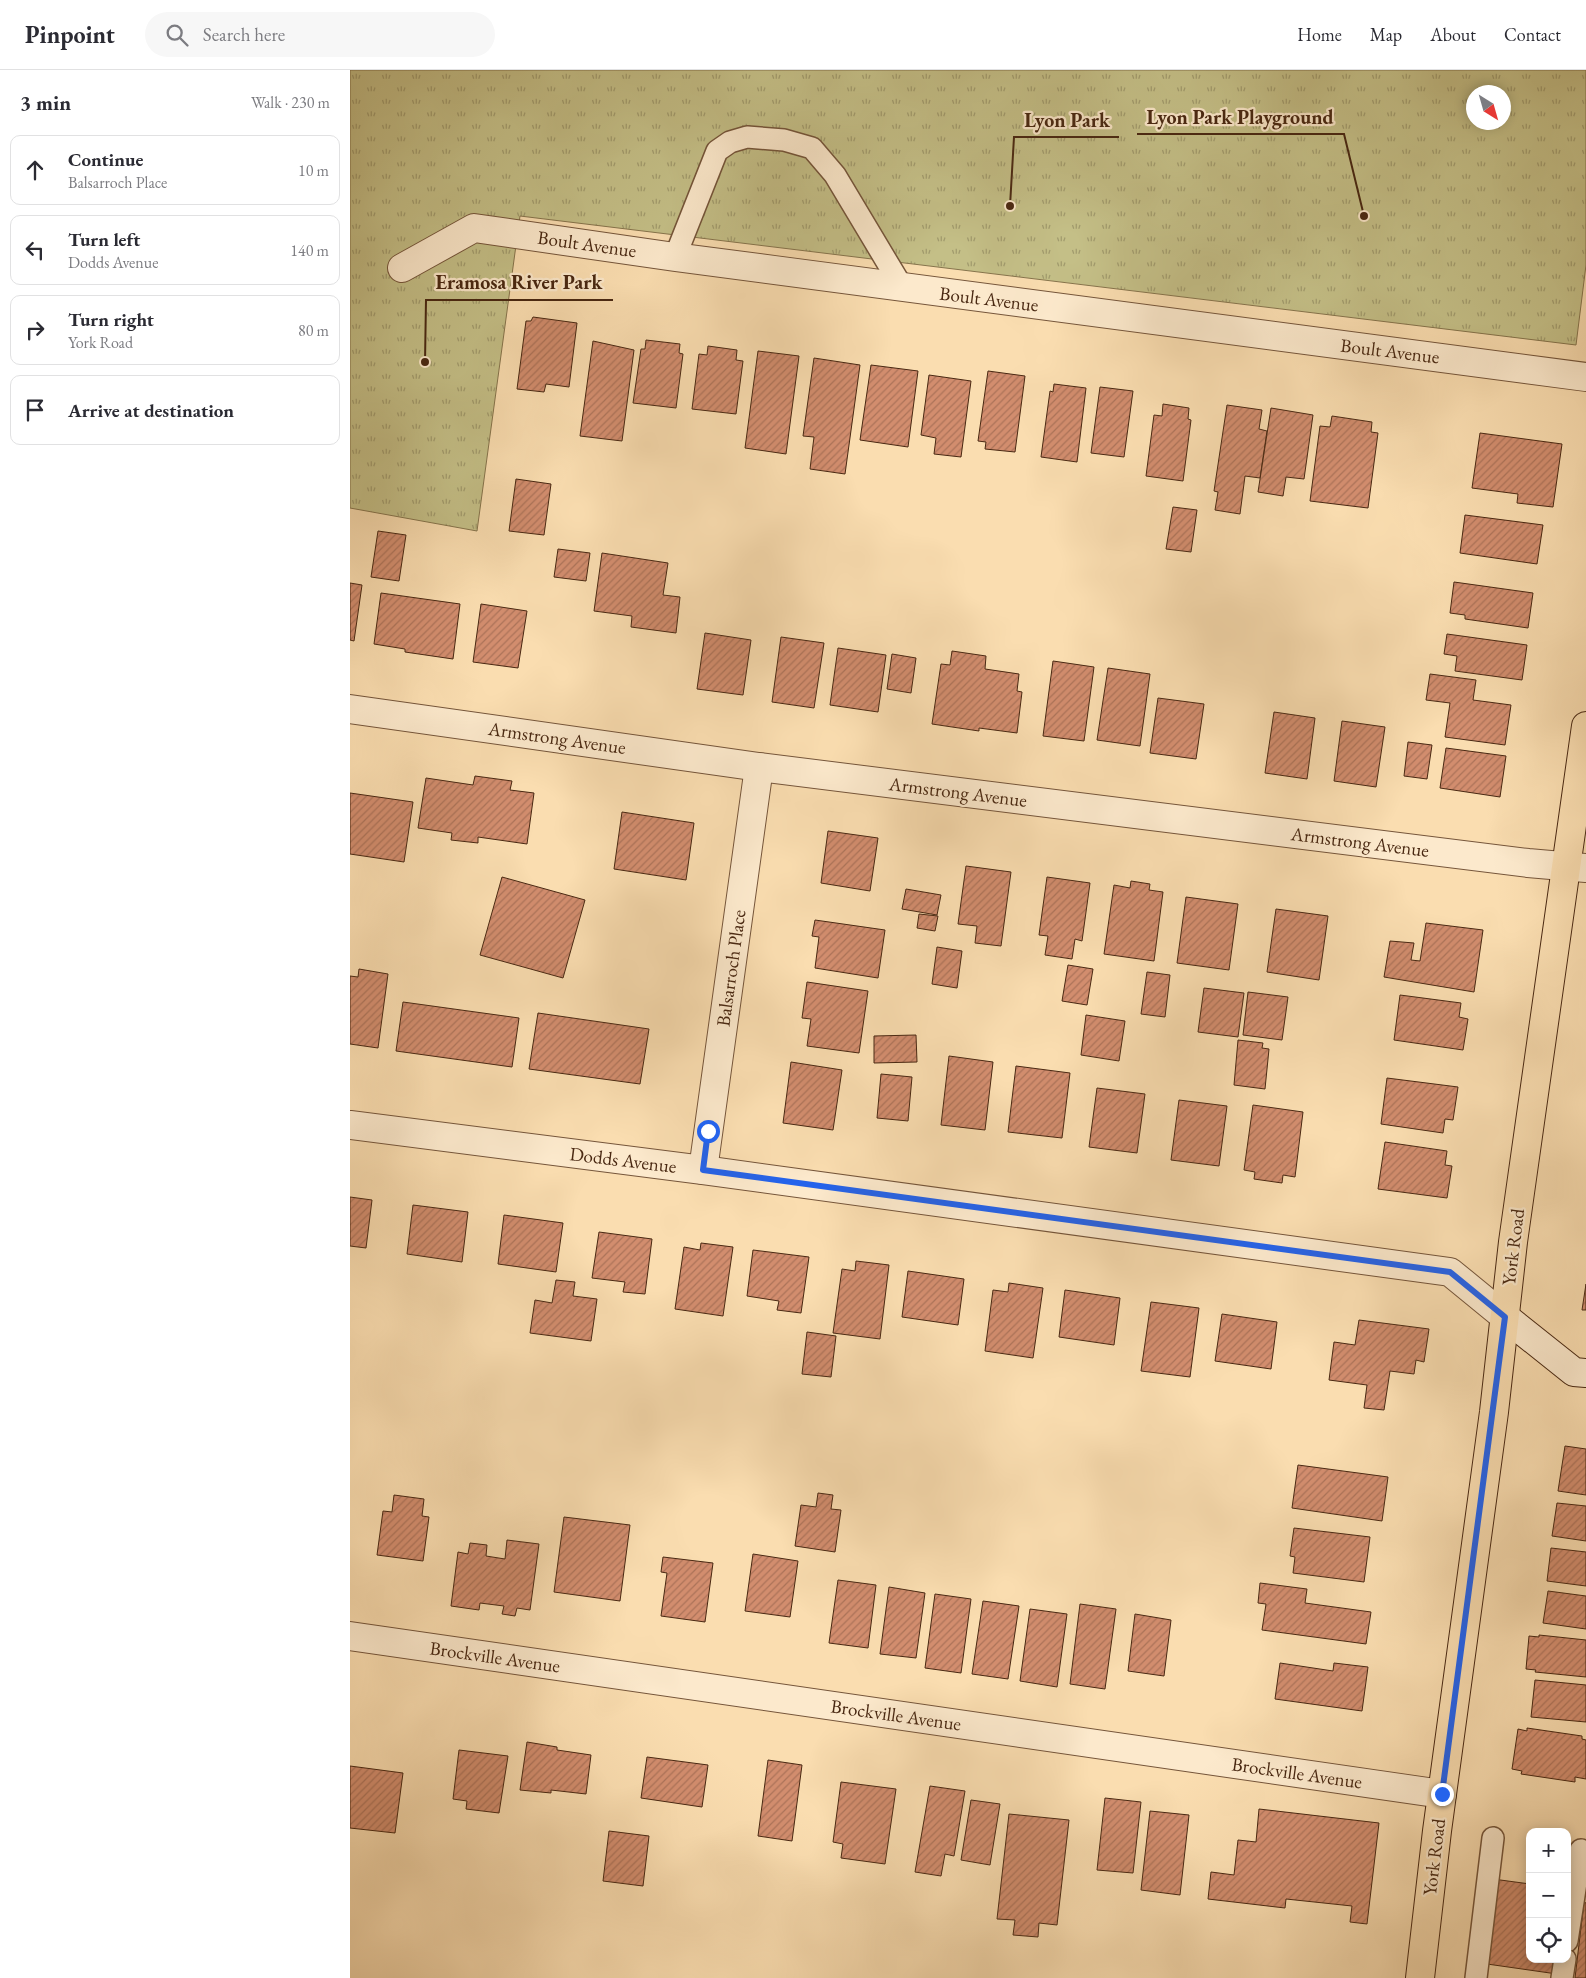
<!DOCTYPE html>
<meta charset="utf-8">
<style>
body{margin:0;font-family:"EB Garamond",serif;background:#f7f7f7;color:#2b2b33}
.controls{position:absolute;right:15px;bottom:15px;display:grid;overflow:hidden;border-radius:10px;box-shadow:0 2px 12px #0003}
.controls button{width:45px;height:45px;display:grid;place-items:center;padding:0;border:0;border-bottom:1px solid #e1e1e2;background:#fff;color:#2b2b33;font:25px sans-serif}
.compass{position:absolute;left:1116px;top:15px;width:45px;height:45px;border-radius:50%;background:#fff;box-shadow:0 2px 12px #0003;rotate:143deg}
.stop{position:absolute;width:15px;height:15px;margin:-11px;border:4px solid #2563eb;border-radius:50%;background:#fff}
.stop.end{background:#2563eb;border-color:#fff;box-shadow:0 1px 5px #0008}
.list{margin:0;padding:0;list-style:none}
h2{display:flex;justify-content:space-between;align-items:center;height:65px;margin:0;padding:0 20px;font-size:21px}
h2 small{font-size:16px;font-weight:400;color:#7c7c81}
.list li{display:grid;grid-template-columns:32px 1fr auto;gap:15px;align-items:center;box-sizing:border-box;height:70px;margin:0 10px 10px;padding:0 10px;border:1px solid #e1e1e2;border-radius:10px}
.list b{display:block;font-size:19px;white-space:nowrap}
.list p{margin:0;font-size:16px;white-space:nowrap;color:#7c7c81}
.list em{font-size:16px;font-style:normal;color:#7c7c81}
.icon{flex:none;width:28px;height:28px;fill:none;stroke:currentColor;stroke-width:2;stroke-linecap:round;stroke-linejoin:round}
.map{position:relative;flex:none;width:1236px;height:1908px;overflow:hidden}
header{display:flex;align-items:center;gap:30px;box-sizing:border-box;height:70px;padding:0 25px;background:#fff;border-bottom:1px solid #e1e1e2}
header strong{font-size:24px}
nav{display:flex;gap:28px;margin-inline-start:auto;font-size:18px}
.search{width:350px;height:45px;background:#f7f7f7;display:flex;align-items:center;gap:12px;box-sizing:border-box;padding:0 18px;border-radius:28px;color:#7c7c81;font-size:19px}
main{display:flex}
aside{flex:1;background:#fff}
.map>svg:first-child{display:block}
.park{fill:url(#park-tufts);stroke:#86744c;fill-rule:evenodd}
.building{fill:url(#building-hatch);stroke:#492812}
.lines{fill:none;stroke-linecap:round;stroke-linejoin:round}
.lane-casing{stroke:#75553a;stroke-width:24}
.street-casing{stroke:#75553a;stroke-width:30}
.secondary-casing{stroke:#492812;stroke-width:30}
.primary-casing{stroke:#492812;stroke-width:30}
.lane{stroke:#fce9cc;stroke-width:21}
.street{stroke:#fce9cc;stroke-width:28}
.secondary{stroke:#fce9cc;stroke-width:28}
.primary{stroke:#faddb0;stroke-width:28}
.route{stroke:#2563eb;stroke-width:6}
.labels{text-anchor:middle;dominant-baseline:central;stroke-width:4.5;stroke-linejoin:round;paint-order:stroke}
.street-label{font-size:19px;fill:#492812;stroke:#fce9cc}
.leader{fill:none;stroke:#492812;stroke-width:2}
.callout-dot{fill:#492812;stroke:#fce9cc;stroke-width:2}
.callout-label{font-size:20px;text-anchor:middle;font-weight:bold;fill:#492812;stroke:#fce9cc;stroke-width:4.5;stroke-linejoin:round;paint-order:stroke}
</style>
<header>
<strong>Pinpoint</strong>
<div class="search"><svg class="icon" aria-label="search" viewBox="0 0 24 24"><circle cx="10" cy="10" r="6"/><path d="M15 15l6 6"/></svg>Search here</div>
<nav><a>Home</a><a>Map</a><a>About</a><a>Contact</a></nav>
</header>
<main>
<aside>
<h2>3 min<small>Walk · 230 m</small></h2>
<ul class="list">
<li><svg class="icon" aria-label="ahead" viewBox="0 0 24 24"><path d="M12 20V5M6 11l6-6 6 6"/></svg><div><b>Continue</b><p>Balsarroch Place</p></div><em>10 m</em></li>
<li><svg class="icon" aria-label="left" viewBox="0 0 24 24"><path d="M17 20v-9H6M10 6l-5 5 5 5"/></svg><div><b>Turn left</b><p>Dodds Avenue</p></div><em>140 m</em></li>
<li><svg class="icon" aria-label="right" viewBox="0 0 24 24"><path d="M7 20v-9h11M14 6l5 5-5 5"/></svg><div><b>Turn right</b><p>York Road</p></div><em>80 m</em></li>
<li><svg class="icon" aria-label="arrive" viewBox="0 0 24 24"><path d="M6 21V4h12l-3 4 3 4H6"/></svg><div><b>Arrive at destination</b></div></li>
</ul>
</aside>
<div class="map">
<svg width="1236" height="1908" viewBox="0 0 1236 1908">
<defs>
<pattern id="park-tufts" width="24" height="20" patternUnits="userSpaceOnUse" patternTransform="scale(1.25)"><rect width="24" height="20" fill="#c4bf87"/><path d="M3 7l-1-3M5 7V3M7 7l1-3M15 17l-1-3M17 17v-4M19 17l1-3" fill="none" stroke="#a19b6d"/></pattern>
<pattern id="building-hatch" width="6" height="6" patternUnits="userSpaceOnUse" patternTransform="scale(1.25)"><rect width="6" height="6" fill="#d28d6e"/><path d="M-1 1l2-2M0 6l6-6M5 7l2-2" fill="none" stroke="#ac7359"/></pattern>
</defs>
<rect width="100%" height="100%" fill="#faddb0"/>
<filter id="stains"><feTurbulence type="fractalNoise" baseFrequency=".004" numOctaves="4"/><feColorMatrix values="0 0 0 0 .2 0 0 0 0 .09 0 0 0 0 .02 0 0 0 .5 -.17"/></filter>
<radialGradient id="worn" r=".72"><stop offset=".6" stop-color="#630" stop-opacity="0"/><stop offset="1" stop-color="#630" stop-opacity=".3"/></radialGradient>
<path class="park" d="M 0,0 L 1236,0 L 1236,195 L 1226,275 L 170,146 L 127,461 L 0,438 ZM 1124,22 L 1154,22 L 1154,52 L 1124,52 Z"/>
<g class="building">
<path d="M 183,247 L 227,253 L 219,317 L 196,314 L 194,322 L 167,319 L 176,251 L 181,251 Z"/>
<path d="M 296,270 L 330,274 L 329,283 L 333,284 L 326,338 L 283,333 L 291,279 L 295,279 Z"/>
<path d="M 243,271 L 284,280 L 272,371 L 230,366 Z"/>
<path d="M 358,276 L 387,280 L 386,290 L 393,291 L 386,344 L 342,339 L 349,284 L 357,285 Z"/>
<path d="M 408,281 L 449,286 L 436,384 L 395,378 Z"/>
<path d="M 464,288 L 510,295 L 495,404 L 460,399 L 464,367 L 453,366 Z"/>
<path d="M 521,295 L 568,301 L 558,377 L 510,370 Z"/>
<path d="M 638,301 L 675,306 L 665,382 L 635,379 L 636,372 L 628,371 Z"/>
<path d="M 579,305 L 621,311 L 611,387 L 584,384 L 586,368 L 571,365 Z"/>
<path d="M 704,314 L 736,318 L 727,392 L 691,387 L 700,321 L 703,322 Z"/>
<path d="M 750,317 L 783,321 L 774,387 L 741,383 Z"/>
<path d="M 813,334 L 839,338 L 838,349 L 841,350 L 833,411 L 796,406 L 804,345 L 812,346 Z"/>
<path d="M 877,335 L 912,340 L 909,359 L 917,361 L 910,408 L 895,406 L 890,444 L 865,440 L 868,422 L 864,421 Z"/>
<path d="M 921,338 L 963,345 L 954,409 L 936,407 L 933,426 L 908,422 Z"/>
<path d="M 982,346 L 1022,352 L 1021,362 L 1028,363 L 1018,438 L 960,431 L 970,356 L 980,357 Z"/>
<path d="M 1130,363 L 1212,374 L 1203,437 L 1167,433 L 1168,424 L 1122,418 Z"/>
<path d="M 166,409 L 201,414 L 194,465 L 159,461 Z"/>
<path d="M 823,437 L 847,440 L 841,482 L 816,479 Z"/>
<path d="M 1115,445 L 1193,455 L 1187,494 L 1110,483 Z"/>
<path d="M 28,461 L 56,465 L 49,511 L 21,507 Z"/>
<path d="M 208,479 L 240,483 L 236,511 L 204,507 Z"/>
<path d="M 252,483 L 318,493 L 313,525 L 330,527 L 326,563 L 281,557 L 282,546 L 244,541 Z"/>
<path d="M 1104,512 L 1183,523 L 1178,558 L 1115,549 L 1115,545 L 1100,543 Z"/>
<path d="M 0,513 L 12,515 L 4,571 L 0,570 Z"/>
<path d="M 31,523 L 110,534 L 103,589 L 55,582 L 55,579 L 24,574 Z"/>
<path d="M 131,534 L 177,541 L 168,598 L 123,592 Z"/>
<path d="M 355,563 L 401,570 L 393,625 L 347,619 Z"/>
<path d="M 1097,564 L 1177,575 L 1172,610 L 1105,601 L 1107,586 L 1094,584 Z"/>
<path d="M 431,567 L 474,573 L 464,638 L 422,632 Z"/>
<path d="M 488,578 L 536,585 L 528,642 L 480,635 Z"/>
<path d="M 602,581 L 636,586 L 635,599 L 669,604 L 667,621 L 672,622 L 667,663 L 629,658 L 629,661 L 582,654 L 591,594 L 600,595 Z"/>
<path d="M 542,584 L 566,588 L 561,623 L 537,619 Z"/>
<path d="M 703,591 L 744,597 L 734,671 L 693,666 Z"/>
<path d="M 758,598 L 800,604 L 790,676 L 747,670 Z"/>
<path d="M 1080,604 L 1126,610 L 1123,630 L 1161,635 L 1155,675 L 1095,667 L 1100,633 L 1076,630 Z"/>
<path d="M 808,628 L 854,634 L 846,689 L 800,683 Z"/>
<path d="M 924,642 L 965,648 L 957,709 L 915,703 Z"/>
<path d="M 992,651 L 1035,657 L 1026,717 L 984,711 Z"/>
<path d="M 1058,672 L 1082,675 L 1077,709 L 1054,706 Z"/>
<path d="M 1096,678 L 1156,686 L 1150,727 L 1090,718 Z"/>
<path d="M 125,706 L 162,711 L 160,720 L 184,723 L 177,774 L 128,767 L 128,773 L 101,770 L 102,763 L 68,758 L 76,708 L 123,715 Z"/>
<path d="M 0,723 L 63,732 L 54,792 L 0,784 Z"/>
<path d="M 272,742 L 344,753 L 336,810 L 264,799 Z"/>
<path d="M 478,761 L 528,768 L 520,821 L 471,813 Z"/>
<path d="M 616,796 L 661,802 L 651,876 L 625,873 L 627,856 L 608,854 Z"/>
<path d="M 152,807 L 235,830 L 213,908 L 130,885 Z"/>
<path d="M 697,807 L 740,813 L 732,871 L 725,869 L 722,889 L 695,885 L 698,866 L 689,865 Z"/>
<path d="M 781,811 L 800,814 L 799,820 L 813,822 L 804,891 L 754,884 L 764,815 L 780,818 Z"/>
<path d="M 556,819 L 591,825 L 587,845 L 552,839 Z"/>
<path d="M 836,827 L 888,834 L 879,900 L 827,893 Z"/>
<path d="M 926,839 L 978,846 L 969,910 L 917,902 Z"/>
<path d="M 569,844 L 588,846 L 585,861 L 567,858 Z"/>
<path d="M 465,850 L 535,860 L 528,908 L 465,898 L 469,867 L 462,866 Z"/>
<path d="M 1076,853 L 1133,860 L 1124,922 L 1034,907 L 1040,871 L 1064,873 L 1061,890 L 1070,891 Z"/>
<path d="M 587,877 L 612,881 L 607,918 L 582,914 Z"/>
<path d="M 718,895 L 743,899 L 737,935 L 712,931 Z"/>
<path d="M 9,899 L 38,904 L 28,978 L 0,974 L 0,906 L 8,907 Z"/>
<path d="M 797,902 L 820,905 L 815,947 L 791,944 Z"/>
<path d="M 457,912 L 518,921 L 509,983 L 457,976 L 461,949 L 452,948 Z"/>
<path d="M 854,918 L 894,923 L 888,967 L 848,962 Z"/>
<path d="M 898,922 L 938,927 L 932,970 L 893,965 Z"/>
<path d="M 1050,925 L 1111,933 L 1109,947 L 1118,949 L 1113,980 L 1044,970 Z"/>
<path d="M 53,932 L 169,948 L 162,997 L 46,981 Z"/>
<path d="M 188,943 L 299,959 L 290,1014 L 179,999 Z"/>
<path d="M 736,945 L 775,951 L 769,991 L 731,985 Z"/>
<path d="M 566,965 L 567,992 L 524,993 L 524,966 Z"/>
<path d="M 888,970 L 913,973 L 912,978 L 919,979 L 915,1019 L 884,1015 Z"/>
<path d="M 599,986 L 643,992 L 635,1060 L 591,1055 Z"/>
<path d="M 441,992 L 492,1000 L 483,1060 L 433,1053 Z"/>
<path d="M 666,996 L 720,1003 L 712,1068 L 658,1062 Z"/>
<path d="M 531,1004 L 562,1007 L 558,1051 L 527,1048 Z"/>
<path d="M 1037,1008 L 1108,1017 L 1103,1050 L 1095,1049 L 1093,1063 L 1031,1054 Z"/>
<path d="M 747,1018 L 795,1024 L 787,1083 L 739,1077 Z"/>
<path d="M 829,1030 L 877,1036 L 869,1096 L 821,1090 Z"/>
<path d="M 903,1035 L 953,1042 L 945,1107 L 933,1105 L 932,1113 L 904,1109 L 905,1102 L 894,1100 Z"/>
<path d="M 1035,1072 L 1097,1081 L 1095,1095 L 1102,1096 L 1097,1128 L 1028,1119 Z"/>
<path d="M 0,1127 L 22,1130 L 16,1178 L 0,1176 Z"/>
<path d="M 63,1135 L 118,1142 L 112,1192 L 57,1184 Z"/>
<path d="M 154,1145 L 213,1153 L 206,1202 L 148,1194 Z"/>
<path d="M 249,1162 L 302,1169 L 295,1224 L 273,1222 L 275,1212 L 242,1208 Z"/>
<path d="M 351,1173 L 383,1177 L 373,1246 L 325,1239 L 334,1177 L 350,1180 Z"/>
<path d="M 403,1180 L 459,1187 L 451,1243 L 427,1240 L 429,1231 L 397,1226 Z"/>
<path d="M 506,1191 L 539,1195 L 530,1269 L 483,1263 L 492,1199 L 505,1201 Z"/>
<path d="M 558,1201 L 614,1209 L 608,1255 L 552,1247 Z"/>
<path d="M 206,1210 L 225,1212 L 223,1226 L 247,1229 L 241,1271 L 180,1263 L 185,1230 L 202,1233 Z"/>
<path d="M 659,1213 L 693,1218 L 683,1288 L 635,1281 L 643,1220 L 658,1222 Z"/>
<path d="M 1236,1214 L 1236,1240 L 1232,1240 Z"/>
<path d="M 715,1220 L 770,1228 L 764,1275 L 709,1267 Z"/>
<path d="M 801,1232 L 849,1238 L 840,1307 L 791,1301 Z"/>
<path d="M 872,1244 L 927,1252 L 921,1299 L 865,1291 Z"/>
<path d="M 1009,1250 L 1079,1259 L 1074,1292 L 1066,1290 L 1064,1304 L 1040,1301 L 1034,1340 L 1014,1338 L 1017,1315 L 979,1310 L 984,1272 L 1005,1275 Z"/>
<path d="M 457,1262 L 486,1266 L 481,1307 L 452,1304 Z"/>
<path d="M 1215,1376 L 1236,1379 L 1236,1425 L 1208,1421 Z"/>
<path d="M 948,1395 L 1038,1407 L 1032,1451 L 942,1438 Z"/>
<path d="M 468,1423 L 483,1425 L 481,1439 L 491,1440 L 485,1482 L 445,1476 L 451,1435 L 466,1437 Z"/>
<path d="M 44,1425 L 74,1429 L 72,1446 L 79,1447 L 73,1491 L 27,1485 L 33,1441 L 42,1442 Z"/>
<path d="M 1207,1433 L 1236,1436 L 1236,1471 L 1202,1466 Z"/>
<path d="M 214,1447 L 280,1455 L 270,1531 L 204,1522 Z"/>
<path d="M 944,1458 L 1020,1467 L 1014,1512 L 943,1503 L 945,1487 L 940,1486 Z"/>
<path d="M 157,1470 L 189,1474 L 180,1540 L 167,1538 L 165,1546 L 152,1544 L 154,1536 L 130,1533 L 129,1540 L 101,1536 L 108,1482 L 118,1484 L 120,1473 L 137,1475 L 136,1486 L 155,1489 Z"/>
<path d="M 1201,1478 L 1236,1482 L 1236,1516 L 1197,1511 Z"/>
<path d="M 403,1484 L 448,1491 L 440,1547 L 395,1541 Z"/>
<path d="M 313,1487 L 363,1493 L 355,1552 L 311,1546 L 317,1503 L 311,1502 Z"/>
<path d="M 488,1510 L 526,1515 L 518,1578 L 479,1573 Z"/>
<path d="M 910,1513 L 957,1519 L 955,1533 L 1021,1542 L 1016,1574 L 912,1560 L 916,1534 L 908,1533 Z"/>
<path d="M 539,1517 L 575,1523 L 566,1588 L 530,1584 Z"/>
<path d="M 1198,1521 L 1236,1526 L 1236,1559 L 1193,1553 Z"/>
<path d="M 585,1524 L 621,1529 L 611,1603 L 575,1598 Z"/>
<path d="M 633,1531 L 669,1536 L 658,1609 L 622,1604 Z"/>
<path d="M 730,1534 L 766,1539 L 755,1619 L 720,1614 Z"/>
<path d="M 680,1539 L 717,1544 L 707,1617 L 670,1611 Z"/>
<path d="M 785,1544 L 821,1550 L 814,1606 L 778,1601 Z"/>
<path d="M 1189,1565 L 1236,1570 L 1236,1607 L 1185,1602 L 1186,1600 L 1176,1599 L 1179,1566 L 1189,1567 Z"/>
<path d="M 930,1593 L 983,1601 L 984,1593 L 1018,1597 L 1012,1641 L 925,1629 Z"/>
<path d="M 1185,1610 L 1236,1615 L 1236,1652 L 1181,1647 Z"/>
<path d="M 1177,1658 L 1232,1666 L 1232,1669 L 1236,1670 L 1236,1709 L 1225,1707 L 1225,1712 L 1171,1704 L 1172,1701 L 1162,1699 L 1168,1659 L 1177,1661 Z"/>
<path d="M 177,1672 L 207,1677 L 207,1680 L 241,1685 L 236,1724 L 201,1720 L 201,1723 L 170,1720 Z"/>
<path d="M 109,1680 L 158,1686 L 149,1743 L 116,1739 L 117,1731 L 103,1729 Z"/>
<path d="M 297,1687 L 358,1695 L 352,1737 L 291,1728 Z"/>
<path d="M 418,1690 L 452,1695 L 442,1771 L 408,1766 Z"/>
<path d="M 0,1696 L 53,1703 L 45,1763 L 0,1758 Z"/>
<path d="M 491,1712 L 546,1719 L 535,1794 L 491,1788 L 493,1774 L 483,1772 Z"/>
<path d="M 580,1716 L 615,1721 L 604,1786 L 595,1784 L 591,1806 L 565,1802 Z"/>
<path d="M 755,1728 L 791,1732 L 783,1803 L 747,1800 Z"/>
<path d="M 621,1730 L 650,1734 L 640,1795 L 611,1790 Z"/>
<path d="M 909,1739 L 1029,1753 L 1017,1854 L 1000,1852 L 1002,1836 L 936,1829 L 935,1838 L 858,1829 L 861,1802 L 884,1805 L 888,1770 L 906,1772 Z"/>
<path d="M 800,1741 L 839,1745 L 830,1825 L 791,1820 Z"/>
<path d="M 659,1744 L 719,1750 L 707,1855 L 689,1853 L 688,1867 L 663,1865 L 665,1850 L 647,1849 Z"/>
<path d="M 259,1761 L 299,1766 L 293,1816 L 253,1811 Z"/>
<path d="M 1143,1809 L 1180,1814 L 1180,1889 L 1209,1889 L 1207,1904 L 1130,1893 Z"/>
<path d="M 1234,1832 L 1236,1833 L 1236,1908 L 1225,1908 Z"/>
</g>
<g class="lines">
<defs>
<g id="lane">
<path d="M 325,187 L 367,81 L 380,72 L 397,67 L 434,70 L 462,78 L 485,105 L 552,217"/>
<path d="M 1217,1871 L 1231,1780"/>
<path d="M 1126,1908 L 1143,1768"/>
<path d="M 1212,1908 L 1215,1889"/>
</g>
<g id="street">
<path d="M 52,198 L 124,158 L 325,187 L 1236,307"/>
<path d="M 0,639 L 409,697 L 1178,793 L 1236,798"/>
<path d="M 0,1055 L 353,1100 L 1100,1202 L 1155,1247"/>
<path d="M 353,1100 L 409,697"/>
<path d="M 0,1566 L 1092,1724"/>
</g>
<path id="secondary" d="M 1155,1247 L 1224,1302 L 1236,1303"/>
<path id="primary" d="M 1070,1908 L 1087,1761 L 1144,1342 L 1163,1172 L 1236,656"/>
</defs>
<use href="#lane" class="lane-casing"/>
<use href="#street" class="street-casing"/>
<use href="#secondary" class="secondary-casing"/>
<use href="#primary" class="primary-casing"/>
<use href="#lane" class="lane"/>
<use href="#street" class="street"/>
<use href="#secondary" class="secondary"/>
<use href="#primary" class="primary"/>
</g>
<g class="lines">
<path class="route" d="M 358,1061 L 353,1100 L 1100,1202 L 1155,1247 L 1092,1724"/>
</g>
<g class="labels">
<g class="street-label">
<text transform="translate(237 174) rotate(8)">Boult Avenue</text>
<text transform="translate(639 229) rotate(7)">Boult Avenue</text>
<text transform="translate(1040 281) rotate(7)">Boult Avenue</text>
<text transform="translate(207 668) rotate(8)">Armstrong Avenue</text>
<text transform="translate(608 722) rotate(7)">Armstrong Avenue</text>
<text transform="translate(1010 772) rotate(7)">Armstrong Avenue</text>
<text transform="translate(381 898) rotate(-82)">Balsarroch Place</text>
<text transform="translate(273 1090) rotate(7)">Dodds Avenue</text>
<text transform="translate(1163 1177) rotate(-83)">York Road</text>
<text transform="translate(145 1587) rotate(8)">Brockville Avenue</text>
<text transform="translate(546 1645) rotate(8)">Brockville Avenue</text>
<text transform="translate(947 1703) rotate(8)">Brockville Avenue</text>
<text transform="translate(1084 1787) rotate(-83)">York Road</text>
</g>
</g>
<path class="leader" d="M1014 146L994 64H787M660 136L664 67H769M75 292L76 230H263"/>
<g class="callout-dot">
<circle cx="1014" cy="146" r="5"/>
<circle cx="660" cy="136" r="5"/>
<circle cx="75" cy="292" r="5"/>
</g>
<g class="callout-label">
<text x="890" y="54">Lyon Park Playground</text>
<text x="717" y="57">Lyon Park</text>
<text x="169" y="219">Eramosa River Park</text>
</g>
<rect width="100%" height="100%" filter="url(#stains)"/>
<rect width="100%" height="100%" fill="url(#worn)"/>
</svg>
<div class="controls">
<button>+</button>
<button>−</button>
<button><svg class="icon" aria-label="locate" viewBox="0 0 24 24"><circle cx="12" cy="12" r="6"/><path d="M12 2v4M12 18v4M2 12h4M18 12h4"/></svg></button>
</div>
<svg class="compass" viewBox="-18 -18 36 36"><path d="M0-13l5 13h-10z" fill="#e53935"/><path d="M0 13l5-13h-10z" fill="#7c7c81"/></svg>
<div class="stop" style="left:358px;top:1061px"></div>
<div class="stop end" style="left:1092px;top:1724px"></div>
</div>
</main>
